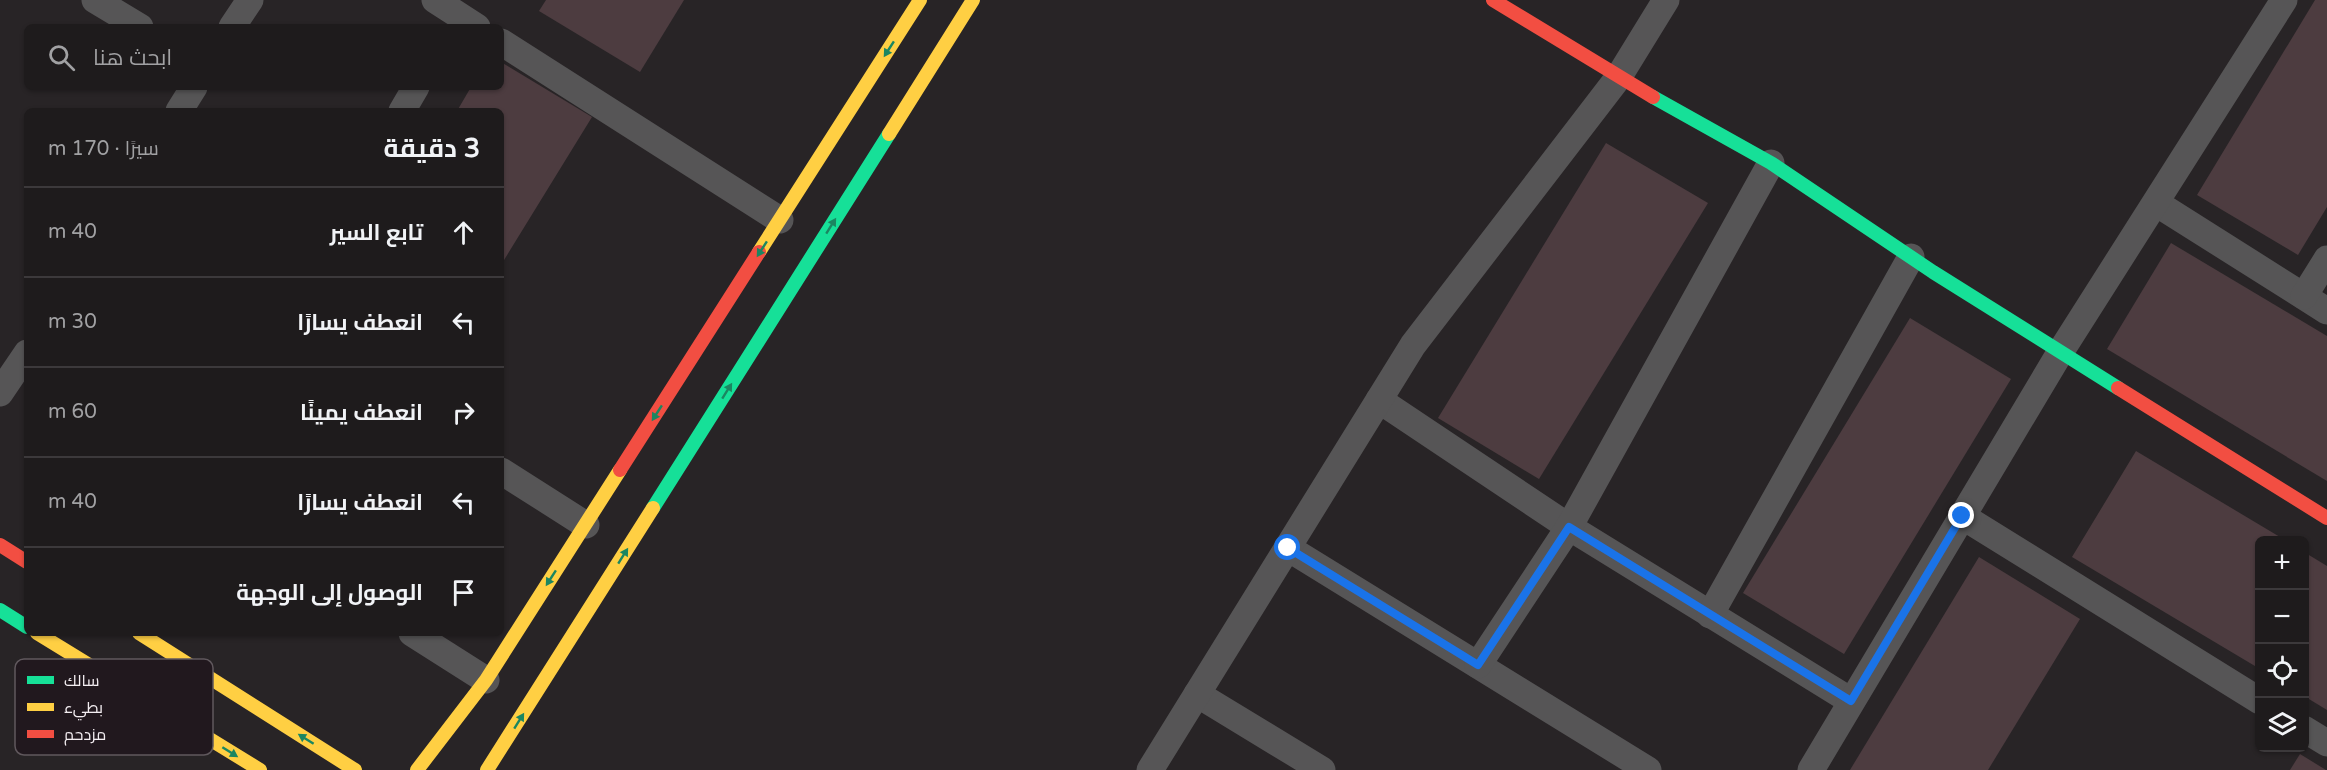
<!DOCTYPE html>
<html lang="ar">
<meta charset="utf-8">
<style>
body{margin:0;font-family:"Varela Round",Cairo,sans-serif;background:#2b2829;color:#f1f3f6;direction:rtl}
.controls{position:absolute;right:18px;bottom:18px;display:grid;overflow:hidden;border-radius:9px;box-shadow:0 2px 4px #0004}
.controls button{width:54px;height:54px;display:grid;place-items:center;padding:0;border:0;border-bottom:2px solid #3c393b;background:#1e1b1c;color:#f1f3f6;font:30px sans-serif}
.stop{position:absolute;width:18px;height:18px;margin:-14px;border:4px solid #1a73e8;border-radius:50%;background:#fff}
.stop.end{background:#1a73e8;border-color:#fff;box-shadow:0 2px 6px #0008}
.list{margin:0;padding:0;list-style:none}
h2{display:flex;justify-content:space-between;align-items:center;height:78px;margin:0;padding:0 24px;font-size:26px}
h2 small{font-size:20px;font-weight:400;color:#a1a1a3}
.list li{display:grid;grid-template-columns:39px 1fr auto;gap:18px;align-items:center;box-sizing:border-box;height:90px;padding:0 24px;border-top:2px solid #3c393b}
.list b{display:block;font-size:22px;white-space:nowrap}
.list em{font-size:20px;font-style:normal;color:#a1a1a3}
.icon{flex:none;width:33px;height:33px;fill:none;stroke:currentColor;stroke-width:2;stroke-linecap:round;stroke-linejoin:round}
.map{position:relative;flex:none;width:2327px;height:770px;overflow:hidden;direction:ltr}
.search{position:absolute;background:#1e1b1c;box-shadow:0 2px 4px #0004;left:24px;top:24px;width:480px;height:66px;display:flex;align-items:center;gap:15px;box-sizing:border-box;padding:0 21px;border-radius:9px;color:#a1a1a3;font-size:22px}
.panel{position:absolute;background:#1e1b1c;box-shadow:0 2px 4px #0004;left:24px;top:108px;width:480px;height:528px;border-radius:9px;direction:rtl}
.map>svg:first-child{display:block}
.building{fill:#4d3c40}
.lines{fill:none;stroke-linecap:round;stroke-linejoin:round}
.street{stroke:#565556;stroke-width:27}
.fast{stroke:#16e098;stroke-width:14}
.slow{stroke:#ffcf43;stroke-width:14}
.jam{stroke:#f24e42;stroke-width:14}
.oneway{fill:#1b8661}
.route{stroke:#1a73e8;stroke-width:8}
.key{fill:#21181e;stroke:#60585d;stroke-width:1.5}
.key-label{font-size:16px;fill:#f3edf1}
</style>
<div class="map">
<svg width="2327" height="770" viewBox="0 0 2327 770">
<rect width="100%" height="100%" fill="#282426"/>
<g class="building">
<path d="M 546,0 L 684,0 L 640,72 L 539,11 Z"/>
<path d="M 2315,0 L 2327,0 L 2327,207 L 2298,255 L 2197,195 Z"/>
<path d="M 501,62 L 592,117 L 501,265 L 501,111 L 457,111 L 471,87 L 501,87 Z"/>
<path d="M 1606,143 L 1708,203 L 1539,479 L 1438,418 Z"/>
<path d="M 2171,243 L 2327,336 L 2327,481 L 2107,349 Z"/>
<path d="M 1910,318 L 2011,379 L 1844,654 L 1743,593 Z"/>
<path d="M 2136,451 L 2285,540 L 2260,540 L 2260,669 L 2072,557 Z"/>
<path d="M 2304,552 L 2327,566 L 2327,710 L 2304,696 Z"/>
<path d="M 1979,557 L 2080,619 L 1988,770 L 1850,770 Z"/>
<path d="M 2300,754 L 2326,770 L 2290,770 Z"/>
</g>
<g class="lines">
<g class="street">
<path d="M 95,0 L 140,27"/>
<path d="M 435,0 L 477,27"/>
<path d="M 232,27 L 250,0"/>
<path d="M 501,42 L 780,220"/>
<path d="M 179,111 L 194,87"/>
<path d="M 402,111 L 416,87"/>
<path d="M 2156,203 L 2327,311"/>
<path d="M 2304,296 L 2327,259"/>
<path d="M 0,393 L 27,353"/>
<path d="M 1379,400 L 1569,527 L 1851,701"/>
<path d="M 501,471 L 586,525"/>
<path d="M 1962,516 L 2260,701"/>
<path d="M 1288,548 L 1648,770"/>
<path d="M 1710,615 L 1911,257"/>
<path d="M 412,633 L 486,680"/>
<path d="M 1478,665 L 1569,527 L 1771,163"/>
<path d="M 1197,694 L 1322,770"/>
<path d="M 2304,729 L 2327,743"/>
<path d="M 1150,770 L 1413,345 L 1618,78 L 1666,0"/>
<path d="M 1811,770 L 2061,351 L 2284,0"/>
</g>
<g class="fast">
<path d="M 1653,97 L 1771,163 L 1933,272 L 2118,388"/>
<path d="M 653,508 L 889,134"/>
<path d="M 0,610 L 27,627"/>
</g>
<g class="slow">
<path d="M 889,134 L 973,0"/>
<path d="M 759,252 L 920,0"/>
<path d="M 37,633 L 260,770"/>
<path d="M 139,633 L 355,770"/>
<path d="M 417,770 L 486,680 L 620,470"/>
<path d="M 487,770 L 653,508"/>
</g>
<g class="jam">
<path d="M 1493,0 L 1653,97"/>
<path d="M 2118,388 L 2327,518"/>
<path d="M 620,470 L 759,252"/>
<path d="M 0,545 L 27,562"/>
</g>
</g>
<defs><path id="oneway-solid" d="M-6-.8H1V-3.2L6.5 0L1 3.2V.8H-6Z" transform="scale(1.5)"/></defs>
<g class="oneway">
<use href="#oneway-solid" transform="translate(889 49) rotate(123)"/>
<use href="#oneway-solid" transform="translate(831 226) rotate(-58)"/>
<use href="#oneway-solid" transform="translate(762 249) rotate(123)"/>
<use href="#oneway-solid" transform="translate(727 391) rotate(-58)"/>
<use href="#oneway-solid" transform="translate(657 413) rotate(123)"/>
<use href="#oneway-solid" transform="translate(623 556) rotate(-58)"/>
<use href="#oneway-solid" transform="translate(551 578) rotate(123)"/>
<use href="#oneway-solid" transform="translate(519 721) rotate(-58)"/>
<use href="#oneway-solid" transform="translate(306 739) rotate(-148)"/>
<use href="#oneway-solid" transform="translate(230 752) rotate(32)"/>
</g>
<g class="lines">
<path class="route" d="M 1288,548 L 1478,665 L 1569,527 L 1851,701 L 1962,516"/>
</g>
<rect x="15" y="659" width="198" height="96" rx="9" class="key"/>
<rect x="27" y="676" width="27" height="8" fill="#16e098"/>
<rect x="27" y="703" width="27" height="8" fill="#ffcf43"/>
<rect x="27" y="730" width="27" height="8" fill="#f24e42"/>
<g class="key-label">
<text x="64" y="686">سالك</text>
<text x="64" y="713">بطيء</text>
<text x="64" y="740">مزدحم</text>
</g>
</svg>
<div class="controls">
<button>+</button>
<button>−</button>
<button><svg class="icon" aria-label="locate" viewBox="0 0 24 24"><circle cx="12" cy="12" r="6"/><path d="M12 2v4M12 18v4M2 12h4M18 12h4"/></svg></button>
<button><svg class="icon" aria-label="layers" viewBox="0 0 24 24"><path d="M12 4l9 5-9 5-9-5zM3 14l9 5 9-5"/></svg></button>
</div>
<div class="stop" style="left:1288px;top:548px"></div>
<div class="stop end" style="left:1962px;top:516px"></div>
<div class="search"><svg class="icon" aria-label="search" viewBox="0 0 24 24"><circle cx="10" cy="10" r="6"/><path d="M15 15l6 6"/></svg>ابحث هنا</div>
<section class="panel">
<h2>3 دقيقة<small>سيرًا · 170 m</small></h2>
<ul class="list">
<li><svg class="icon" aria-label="ahead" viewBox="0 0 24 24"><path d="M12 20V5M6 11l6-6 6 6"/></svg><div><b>تابع السير</b></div><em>40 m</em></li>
<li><svg class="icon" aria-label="left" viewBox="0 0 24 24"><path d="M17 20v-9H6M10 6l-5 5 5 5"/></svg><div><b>انعطف يسارًا</b></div><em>30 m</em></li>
<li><svg class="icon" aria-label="right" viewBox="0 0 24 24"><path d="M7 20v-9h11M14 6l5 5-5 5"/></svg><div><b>انعطف يمينًا</b></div><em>60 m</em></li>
<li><svg class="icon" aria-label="left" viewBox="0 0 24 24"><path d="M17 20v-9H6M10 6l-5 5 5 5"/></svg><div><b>انعطف يسارًا</b></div><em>40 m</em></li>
<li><svg class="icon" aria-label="arrive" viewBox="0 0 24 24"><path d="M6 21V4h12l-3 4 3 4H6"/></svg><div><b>الوصول إلى الوجهة</b></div></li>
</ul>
</section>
</div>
